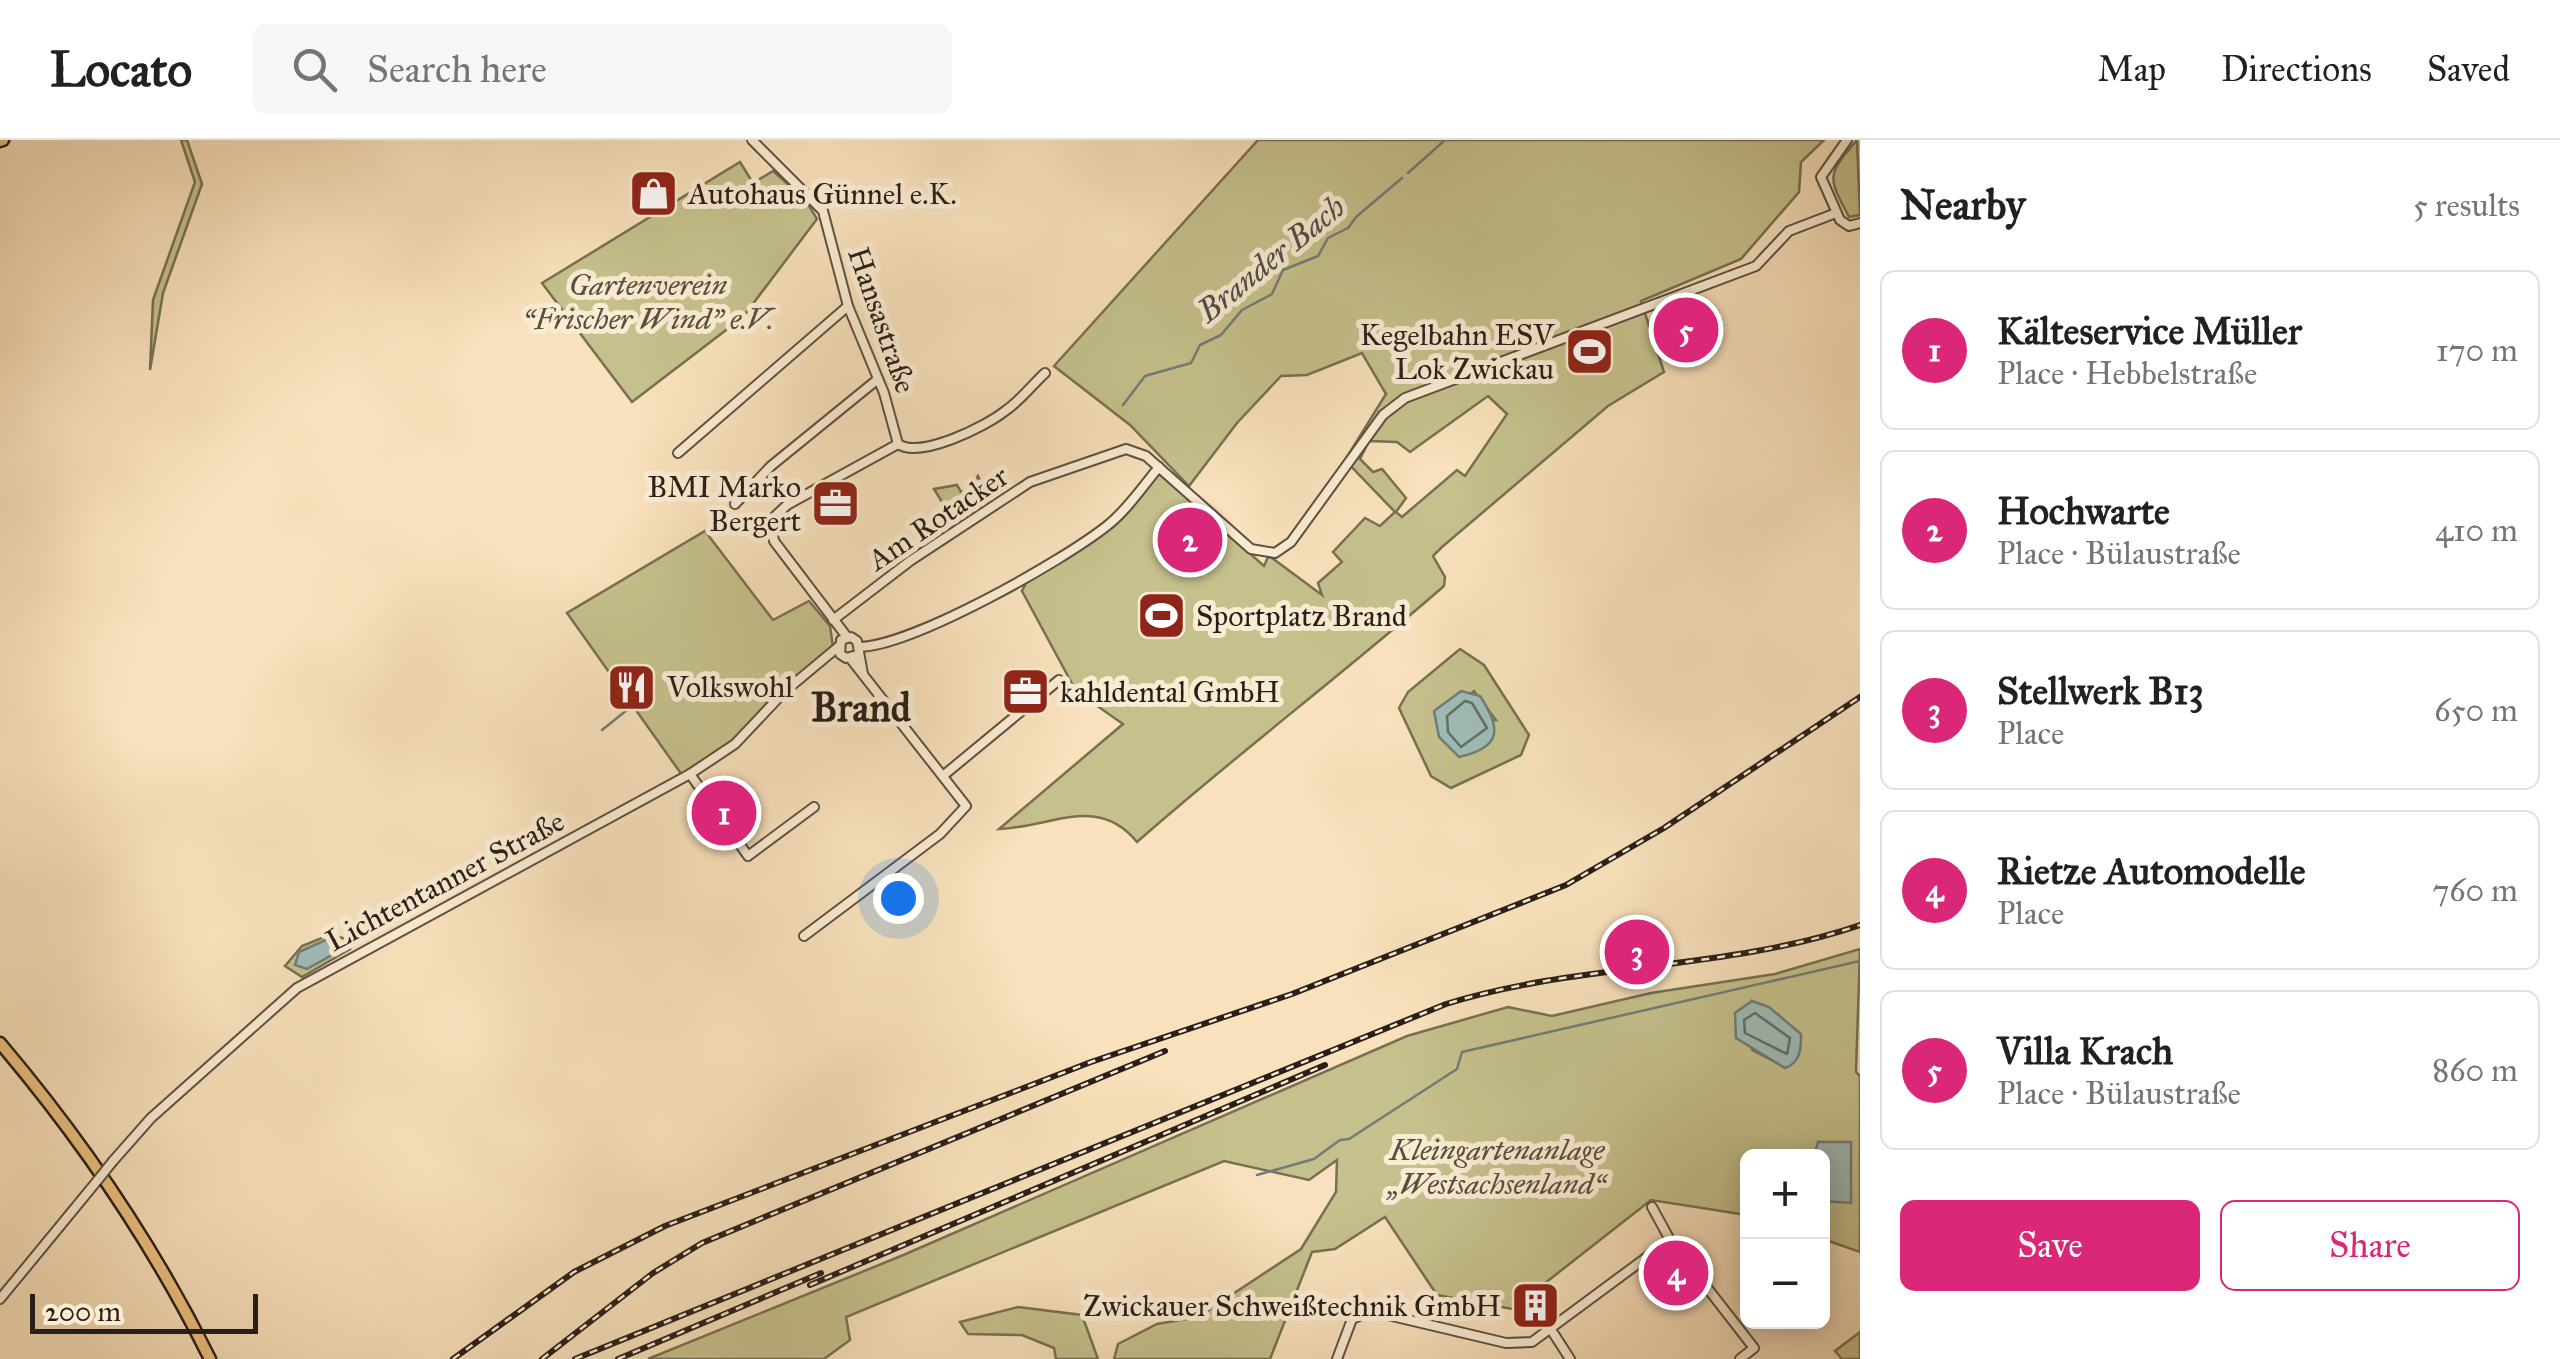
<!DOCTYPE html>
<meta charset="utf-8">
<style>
body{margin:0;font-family:"IM FELL Great Primer",serif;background:#f6f6f6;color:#202124}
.controls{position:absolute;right:30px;bottom:30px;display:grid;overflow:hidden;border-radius:15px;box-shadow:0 5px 25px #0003}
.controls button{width:90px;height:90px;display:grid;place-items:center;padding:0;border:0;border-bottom:2px solid #e0e0e0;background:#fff;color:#202124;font:50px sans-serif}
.scale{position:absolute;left:30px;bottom:25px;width:228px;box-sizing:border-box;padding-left:10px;border:5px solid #291f18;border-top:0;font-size:28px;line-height:35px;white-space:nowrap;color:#291f18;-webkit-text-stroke:8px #faecd3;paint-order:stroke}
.you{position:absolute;left:898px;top:758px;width:35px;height:35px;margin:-25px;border:8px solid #fff;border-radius:50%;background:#1a73e8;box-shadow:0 0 0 15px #1a73e833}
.badge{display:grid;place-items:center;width:65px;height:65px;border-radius:50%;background:#db2777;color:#fff;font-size:32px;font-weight:700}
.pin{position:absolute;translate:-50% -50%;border:5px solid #fff;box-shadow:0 2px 10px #0006}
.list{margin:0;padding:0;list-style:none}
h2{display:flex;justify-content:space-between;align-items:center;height:130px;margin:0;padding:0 40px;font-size:42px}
h2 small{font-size:32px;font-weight:400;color:#757577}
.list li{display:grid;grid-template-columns:65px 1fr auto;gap:30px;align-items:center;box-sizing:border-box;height:160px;margin:0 20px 20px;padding:0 20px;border:2px solid #e0e0e0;border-radius:15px}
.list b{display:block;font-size:38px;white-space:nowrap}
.list p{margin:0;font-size:32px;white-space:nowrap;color:#757577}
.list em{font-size:32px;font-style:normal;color:#757577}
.actions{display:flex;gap:20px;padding:30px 40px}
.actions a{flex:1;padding:22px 0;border:2px solid #db2777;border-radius:15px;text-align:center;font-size:35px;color:#db2777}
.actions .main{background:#db2777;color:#fff}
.icon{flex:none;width:55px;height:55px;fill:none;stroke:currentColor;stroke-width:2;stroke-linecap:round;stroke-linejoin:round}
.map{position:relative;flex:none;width:1860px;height:1219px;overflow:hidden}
header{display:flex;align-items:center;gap:60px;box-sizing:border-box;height:140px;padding:0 50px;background:#fff;border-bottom:2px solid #e0e0e0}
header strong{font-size:48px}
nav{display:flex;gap:55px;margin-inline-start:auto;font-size:35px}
.search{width:700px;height:90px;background:#f6f6f6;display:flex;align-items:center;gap:25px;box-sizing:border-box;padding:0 35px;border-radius:15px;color:#757577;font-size:38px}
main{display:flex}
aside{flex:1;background:#fff}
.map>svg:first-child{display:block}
.green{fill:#c5c18c;stroke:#777052;stroke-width:2.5;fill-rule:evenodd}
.water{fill:#9fbcb8;stroke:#707d78;stroke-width:2.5}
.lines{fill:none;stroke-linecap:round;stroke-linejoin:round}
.shore{stroke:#646e68;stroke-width:2.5}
.stream{stroke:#707d78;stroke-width:2.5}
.minor-casing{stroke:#5d5041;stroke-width:12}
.major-casing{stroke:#291f18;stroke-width:15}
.minor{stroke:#faecd3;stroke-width:8}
.major{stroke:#ecc07e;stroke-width:10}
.rail-casing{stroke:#291f18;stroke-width:6}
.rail{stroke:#faecd3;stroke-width:2.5;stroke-dasharray:8;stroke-linecap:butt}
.minor-bridge-casing{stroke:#5d5041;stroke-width:12;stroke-linecap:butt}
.minor-bridge{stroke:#faecd3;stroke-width:8}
.labels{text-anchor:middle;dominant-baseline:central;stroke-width:10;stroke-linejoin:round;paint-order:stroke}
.poi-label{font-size:30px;fill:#291f18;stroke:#faecd3;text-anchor:start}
.park-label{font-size:30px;font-style:italic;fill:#58503b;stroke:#faecd3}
.street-label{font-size:30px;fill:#291f18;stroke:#faecd3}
.water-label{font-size:32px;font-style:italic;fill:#4c4e48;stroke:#faecd3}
.district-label{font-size:40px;font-weight:bold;fill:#291f18;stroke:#faecd3}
</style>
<header>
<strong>Locato</strong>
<div class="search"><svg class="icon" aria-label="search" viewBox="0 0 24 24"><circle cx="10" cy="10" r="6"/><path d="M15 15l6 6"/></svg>Search here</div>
<nav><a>Map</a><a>Directions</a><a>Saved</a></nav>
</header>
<main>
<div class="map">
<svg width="1860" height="1219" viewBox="0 0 1860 1219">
<rect width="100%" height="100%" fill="#f8e1bc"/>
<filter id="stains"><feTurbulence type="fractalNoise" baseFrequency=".002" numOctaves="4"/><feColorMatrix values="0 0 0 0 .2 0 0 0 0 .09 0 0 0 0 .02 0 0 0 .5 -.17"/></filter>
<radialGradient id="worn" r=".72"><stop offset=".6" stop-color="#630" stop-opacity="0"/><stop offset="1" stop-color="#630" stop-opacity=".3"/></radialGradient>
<g class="green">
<path d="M 181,0 L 187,0 L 202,44 L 163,153 L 150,230 L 153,160 L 195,42 Z"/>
<path d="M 1258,0 L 1824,0 L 1801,22 L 1799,52 L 1741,119 L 1641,161 L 1664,232 L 1608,266 L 1442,407 L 1433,416 L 1445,437 L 1444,446 C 1343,534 1237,614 1137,702 C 1098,654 1052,687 999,689 L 1123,584 L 1076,551 L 1022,451 L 1026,443 L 1117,381 L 1159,333 L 1264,426 L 1268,417 L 1272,418 L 1322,455 L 1318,443 L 1342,422 L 1333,412 L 1365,378 L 1380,386 L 1395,372 L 1345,320 L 1386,254 L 1362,213 L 1307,235 L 1281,236 L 1237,283 L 1189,346 L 1130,285 L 1054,226 ZM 1488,256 L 1507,274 L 1465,336 L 1457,330 L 1402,377 L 1396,372 L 1406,358 L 1382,329 L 1373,332 L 1360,319 L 1369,301 L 1397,302 L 1410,312 Z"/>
<path d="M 1857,0 L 1860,75 L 1849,77 C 1827,36 1827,35 1857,0 Z"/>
<path d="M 740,22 L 753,43 L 773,31 L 805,59 L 817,79 L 743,177 L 632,262 L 542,143 Z"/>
<path d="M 978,336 L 990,361 L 953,380 L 934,349 L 957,345 L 961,352 L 969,351 Z"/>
<path d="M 705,391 L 773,480 L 809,461 L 830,486 L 833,507 L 734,602 L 682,635 L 567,473 Z"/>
<path d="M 1460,509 L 1484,525 L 1529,595 L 1521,615 L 1451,648 L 1431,636 L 1399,568 L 1408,552 ZM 1474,551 L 1496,580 L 1438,582 Z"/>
<path d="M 329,795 L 343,798 L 350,809 L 302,837 L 285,826 L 302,806 Z"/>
<path d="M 1860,809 L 1856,932 L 1860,936 L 1860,1112 L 1823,1099 L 1823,1061 L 1847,1061 L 1851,1003 L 1819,1002 L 1814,1016 L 1748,1016 L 1747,1075 L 1651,1060 L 1512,1169 L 1437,1155 L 1385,1077 L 1335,1109 L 1312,1112 L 1270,1219 L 1114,1219 L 1118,1204 L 1157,1184 L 1198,1177 L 1301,1109 L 1336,1052 L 1337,1020 L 1309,1040 L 1224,1021 L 846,1177 L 850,1200 L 824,1219 L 648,1219 L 901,1116 L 1407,896 L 1508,867 L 1552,876 L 1651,853 L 1775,834 ZM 1752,861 L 1779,875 L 1785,927 L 1752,910 Z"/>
<path d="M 1018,1167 L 1082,1175 L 1098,1219 L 1056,1219 L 1054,1208 L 1022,1195 L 968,1194 L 960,1182 Z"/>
<path d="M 1860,1192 L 1860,1219 L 1842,1219 L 1835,1211 Z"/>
</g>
<g class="water">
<path d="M 1461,551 L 1480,556 C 1501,588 1503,607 1459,617 L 1439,597 L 1434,571 Z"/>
<path d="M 330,798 L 335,805 L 330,816 L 307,829 L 295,825 L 299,812 Z"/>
<path d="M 1752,861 L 1769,867 L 1801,894 C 1801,909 1801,922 1785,928 L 1736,898 L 1735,873 Z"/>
<path d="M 1818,1002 L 1851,1002 L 1851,1063 L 1823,1061 L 1822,1016 L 1814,1016 Z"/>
</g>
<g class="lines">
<g class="shore">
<path d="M 1465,561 L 1472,563 L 1487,588 L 1461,607 L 1448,592 L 1447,576 Z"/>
<path d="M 1755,873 L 1790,898 L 1787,914 L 1745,893 L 1744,880 Z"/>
</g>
<g class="stream">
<path d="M 1408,33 L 1445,0"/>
<path d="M 1123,265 L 1145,236 L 1191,223 L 1200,205 L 1221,195 L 1242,170 L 1272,154 L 1283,130 L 1318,116 L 1328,98 L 1348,88 L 1356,77 L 1402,38"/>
<path d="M 602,590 L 632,566"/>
<path d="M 1257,1035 L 1314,1019 L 1340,1000 L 1349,999 L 1457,929 L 1462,912 L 1860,821"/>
</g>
<defs>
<g id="minor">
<path d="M 752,0 L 823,71 L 848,166 L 884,253 L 898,304"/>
<path d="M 1847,0 L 1821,37 L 1840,80 L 1849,86 L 1860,83"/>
<path d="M 898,304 C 920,319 985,287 1005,271 C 1020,261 1032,245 1045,233"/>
<path d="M 678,313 L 848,166"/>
<path d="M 735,364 L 771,326 L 878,239"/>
<path d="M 833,480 L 910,421 L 1030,342 L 1126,309 L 1146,316 L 1251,409 L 1275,413 L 1291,402 L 1383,275 L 1405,258 L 1756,126 L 1789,91 L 1836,73"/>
<path d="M 847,497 L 774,401 L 771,380 L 787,365 L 898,304"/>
<path d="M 860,507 C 914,505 1063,421 1108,385 C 1127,370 1143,346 1159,327"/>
<path d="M 857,515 L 846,518 L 840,514 L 841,500 L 851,497 L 857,501 L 863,534"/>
<path d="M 690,634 L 748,716 L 814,667"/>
<path d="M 944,635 L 1059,540"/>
<path d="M 804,796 L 940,694 L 966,666 L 850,518"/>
<path d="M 113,1021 L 151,978 L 297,848 L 690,634 L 735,604 L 784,552 L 838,507"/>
<path d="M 1670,1100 L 1754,1208 L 1740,1219"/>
<path d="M 0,1159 L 97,1041"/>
<path d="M 1552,1191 L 1570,1219"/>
<path d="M 1337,1219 L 1352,1179 L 1371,1171 L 1506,1203 L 1532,1202 L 1670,1100 L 1652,1067"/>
</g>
<g id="major">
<path d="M 0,1 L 3,0"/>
<path d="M 0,903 C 83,1001 153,1104 210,1219"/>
</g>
</defs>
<use href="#minor" class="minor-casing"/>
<use href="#major" class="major-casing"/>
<use href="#minor" class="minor"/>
<use href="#major" class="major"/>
<defs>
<g id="rail">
<path d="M 810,1145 L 1325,925"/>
<path d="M 453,1219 L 574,1132 L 665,1086 L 1091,922 L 1292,854 L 1566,745 L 1664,688 L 1860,557"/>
<path d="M 542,1219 L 653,1133 L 702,1103 L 1165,911"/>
<path d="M 575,1219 L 1446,864 C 1581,822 1726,831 1860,785"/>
<path d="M 618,1219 L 821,1133"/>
</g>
</defs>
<use href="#rail" class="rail-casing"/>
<use href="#rail" class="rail"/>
<defs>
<path id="minor-bridge" d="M 97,1041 L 113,1021"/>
</defs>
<use href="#minor-bridge" class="minor-bridge-casing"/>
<use href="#minor-bridge" class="minor-bridge"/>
</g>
<defs>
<symbol id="shop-square" viewBox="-11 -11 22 22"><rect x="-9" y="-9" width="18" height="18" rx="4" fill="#8f2418" stroke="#faecd3"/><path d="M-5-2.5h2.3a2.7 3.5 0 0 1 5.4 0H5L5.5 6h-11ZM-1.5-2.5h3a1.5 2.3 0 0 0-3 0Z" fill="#fff"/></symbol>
<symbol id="stadium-square" viewBox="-11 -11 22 22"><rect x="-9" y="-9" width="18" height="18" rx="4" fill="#8f2418" stroke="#faecd3"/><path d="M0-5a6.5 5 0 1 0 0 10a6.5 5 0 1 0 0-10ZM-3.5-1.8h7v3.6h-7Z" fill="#fff"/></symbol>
<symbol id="office-square" viewBox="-11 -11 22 22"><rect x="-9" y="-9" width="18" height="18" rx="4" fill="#8f2418" stroke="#faecd3"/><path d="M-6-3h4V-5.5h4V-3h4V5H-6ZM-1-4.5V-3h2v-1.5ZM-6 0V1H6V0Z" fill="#fff"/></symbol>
<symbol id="restaurant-square" viewBox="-11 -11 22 22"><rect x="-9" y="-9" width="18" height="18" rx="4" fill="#8f2418" stroke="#faecd3"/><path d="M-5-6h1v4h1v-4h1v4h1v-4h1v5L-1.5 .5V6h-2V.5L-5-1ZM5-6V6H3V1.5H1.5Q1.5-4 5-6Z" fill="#fff"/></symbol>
<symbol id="building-square" viewBox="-11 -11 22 22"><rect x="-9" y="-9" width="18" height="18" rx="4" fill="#8f2418" stroke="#faecd3"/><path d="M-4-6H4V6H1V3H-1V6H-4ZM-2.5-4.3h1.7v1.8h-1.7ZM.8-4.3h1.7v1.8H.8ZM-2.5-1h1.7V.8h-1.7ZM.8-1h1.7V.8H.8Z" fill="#fff"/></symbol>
</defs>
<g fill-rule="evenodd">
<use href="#shop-square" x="626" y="26" width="55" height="55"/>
<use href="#stadium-square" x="1562" y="184" width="55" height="55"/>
<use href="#office-square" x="808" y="336" width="55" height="55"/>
<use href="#stadium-square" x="1134" y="448" width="55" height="55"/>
<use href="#restaurant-square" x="604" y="520" width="55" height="55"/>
<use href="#office-square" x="998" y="524" width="55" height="55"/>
<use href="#building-square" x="1508" y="1138" width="55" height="55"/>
</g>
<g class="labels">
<g class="poi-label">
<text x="688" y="54">Autohaus Günnel e.K.</text>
<text x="1554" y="195" text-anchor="end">Kegelbahn ESV<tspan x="1554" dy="34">Lok Zwickau</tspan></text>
<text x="801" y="347" text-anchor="end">BMI Marko<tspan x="801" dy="34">Bergert</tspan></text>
<text x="1196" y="476">Sportplatz Brand</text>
<text x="667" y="547">Volkswohl</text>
<text x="1060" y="552">kahldental GmbH</text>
<text x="1501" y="1166" text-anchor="end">Zwickauer Schweißtechnik GmbH</text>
</g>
<g class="park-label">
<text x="648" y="145">Gartenverein<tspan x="648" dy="34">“Frischer Wind” e.V.</tspan></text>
<text x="1497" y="1010">Kleingartenanlage<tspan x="1497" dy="34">„Westsachsenland“</tspan></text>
</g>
<g class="street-label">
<text transform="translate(882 180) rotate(71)">Hansastraße</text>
<text transform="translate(938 378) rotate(-34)">Am Rotacker</text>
<text transform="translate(445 741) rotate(-28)">Lichtentanner Straße</text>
</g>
<g class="water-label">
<text transform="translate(1271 119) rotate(-39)">Brander Bach</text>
</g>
<g class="district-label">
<text x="861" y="567">Brand</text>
</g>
</g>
<rect width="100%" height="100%" filter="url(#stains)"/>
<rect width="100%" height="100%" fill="url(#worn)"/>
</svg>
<div class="controls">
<button>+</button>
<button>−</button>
</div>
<div class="scale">200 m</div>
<div class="you"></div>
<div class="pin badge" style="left:724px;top:673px">1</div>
<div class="pin badge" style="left:1190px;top:400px">2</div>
<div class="pin badge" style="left:1637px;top:812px">3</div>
<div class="pin badge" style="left:1676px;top:1133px">4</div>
<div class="pin badge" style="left:1686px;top:190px">5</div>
</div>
<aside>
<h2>Nearby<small>5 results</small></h2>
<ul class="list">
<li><span class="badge">1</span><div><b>Kälteservice Müller</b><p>Place · Hebbelstraße</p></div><em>170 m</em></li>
<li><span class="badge">2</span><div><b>Hochwarte</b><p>Place · Bülaustraße</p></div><em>410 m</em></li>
<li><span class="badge">3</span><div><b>Stellwerk B13</b><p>Place</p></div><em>650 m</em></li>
<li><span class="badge">4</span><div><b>Rietze Automodelle</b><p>Place</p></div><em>760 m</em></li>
<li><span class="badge">5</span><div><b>Villa Krach</b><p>Place · Bülaustraße</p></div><em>860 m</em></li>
</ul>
<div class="actions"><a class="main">Save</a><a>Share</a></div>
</aside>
</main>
